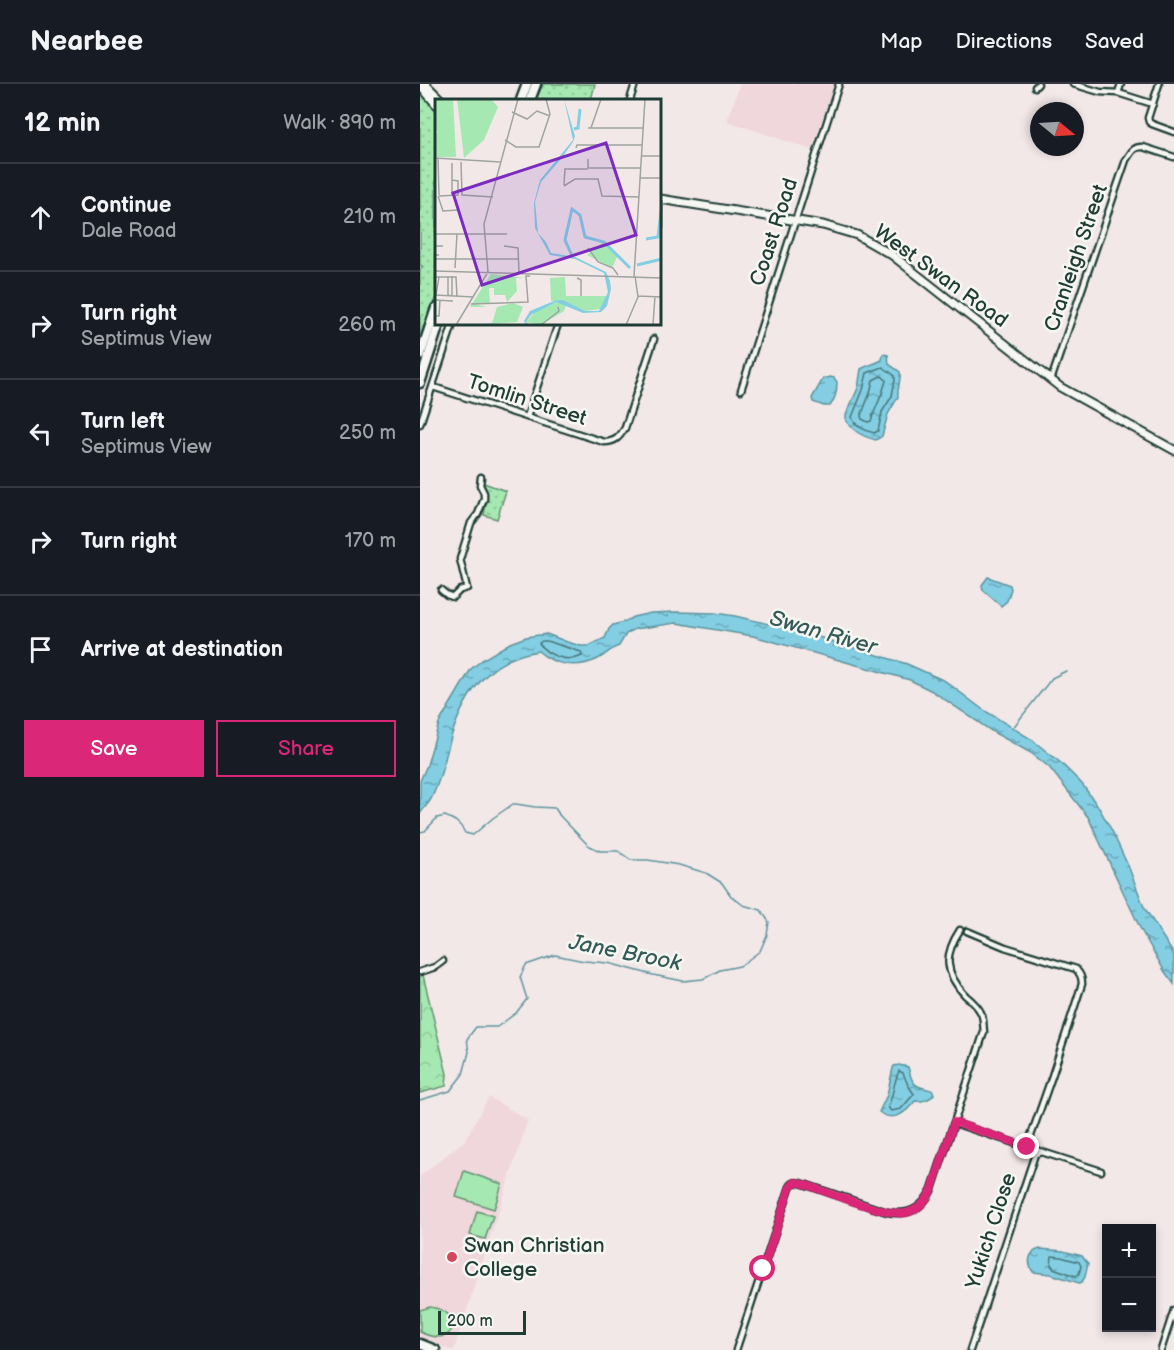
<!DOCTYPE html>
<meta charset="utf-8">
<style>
body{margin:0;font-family:"Balsamiq Sans",sans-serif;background:#20242c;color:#f1f3f6}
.controls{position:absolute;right:18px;bottom:18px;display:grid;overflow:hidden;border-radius:0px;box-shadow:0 3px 9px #0003}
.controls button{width:54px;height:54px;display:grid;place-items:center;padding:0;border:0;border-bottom:2px solid #363941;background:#171b24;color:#f1f3f6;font:30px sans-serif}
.compass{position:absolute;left:610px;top:18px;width:54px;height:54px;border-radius:50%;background:#171b24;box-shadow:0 3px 9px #0003;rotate:108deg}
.scale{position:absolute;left:18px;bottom:15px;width:88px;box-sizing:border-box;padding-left:6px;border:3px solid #1f3d34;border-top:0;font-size:16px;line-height:21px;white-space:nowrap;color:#1f3d34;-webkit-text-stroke:4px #f6f6f2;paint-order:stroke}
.stop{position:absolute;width:18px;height:18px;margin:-14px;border:4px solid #db2777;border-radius:50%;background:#fff}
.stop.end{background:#db2777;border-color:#fff;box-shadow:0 2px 6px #0008}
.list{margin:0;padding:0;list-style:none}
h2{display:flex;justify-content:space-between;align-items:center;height:78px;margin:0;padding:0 24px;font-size:26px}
h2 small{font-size:20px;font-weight:400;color:#9ea1a6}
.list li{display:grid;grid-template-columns:39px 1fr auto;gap:18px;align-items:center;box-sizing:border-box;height:108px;padding:0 24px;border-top:2px solid #363941}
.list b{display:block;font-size:22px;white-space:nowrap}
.list p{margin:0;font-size:20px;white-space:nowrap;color:#9ea1a6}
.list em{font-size:20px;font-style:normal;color:#9ea1a6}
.actions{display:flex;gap:12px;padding:18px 24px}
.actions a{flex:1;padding:14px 0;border:2px solid #db2777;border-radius:0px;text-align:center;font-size:21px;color:#db2777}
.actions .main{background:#db2777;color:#fff}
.icon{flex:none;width:33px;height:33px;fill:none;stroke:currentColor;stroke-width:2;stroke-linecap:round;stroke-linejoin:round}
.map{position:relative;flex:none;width:754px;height:1266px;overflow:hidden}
header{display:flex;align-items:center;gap:36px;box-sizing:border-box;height:84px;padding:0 30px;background:#171b24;border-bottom:2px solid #363941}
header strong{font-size:28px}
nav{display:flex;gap:33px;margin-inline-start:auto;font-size:21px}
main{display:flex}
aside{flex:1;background:#171b24}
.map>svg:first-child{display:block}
.built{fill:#f0d7dc}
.grass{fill:url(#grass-dots);stroke:#629272;stroke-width:1.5}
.park{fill:url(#park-crowns);stroke:#629272;stroke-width:1.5}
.garden{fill:#a6e8b1;stroke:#629272;stroke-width:1.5}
.water{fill:url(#water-ripples);stroke:#5b949d;stroke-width:1.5}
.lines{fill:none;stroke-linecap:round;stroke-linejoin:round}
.shore{stroke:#47777a;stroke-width:1.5}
.stream{stroke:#5b949d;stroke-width:1.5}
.minor-casing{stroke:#1f3d34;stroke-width:9}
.major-casing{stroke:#1f3d34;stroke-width:11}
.highway-casing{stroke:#1f3d34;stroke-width:13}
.minor{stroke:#f6f6f2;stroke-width:4.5}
.major{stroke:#f6f6f2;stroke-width:7}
.highway{stroke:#f6f6f2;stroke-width:8}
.route{stroke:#db2777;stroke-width:8}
.poi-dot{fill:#d1495b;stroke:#f6f6f2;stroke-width:2}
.labels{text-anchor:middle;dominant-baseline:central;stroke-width:5;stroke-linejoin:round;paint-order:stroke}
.street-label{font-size:21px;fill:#1f3d34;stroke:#f6f6f2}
.poi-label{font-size:21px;fill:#1f3d34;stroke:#f6f6f2;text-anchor:start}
.water-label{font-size:22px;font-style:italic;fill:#335a57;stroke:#f6f6f2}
.inset-river{fill:none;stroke:#83cee3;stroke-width:3}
.inset-road{fill:none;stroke:#9ea4a0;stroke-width:1.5}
.view{fill:#7b2cbf;fill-opacity:0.15;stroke:#7b2cbf;stroke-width:3}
.inset-edge{fill:none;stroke:#1f3d34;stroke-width:3}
</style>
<header>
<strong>Nearbee</strong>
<nav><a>Map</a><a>Directions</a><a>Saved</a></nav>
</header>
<main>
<aside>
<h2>12 min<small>Walk · 890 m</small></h2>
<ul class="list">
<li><svg class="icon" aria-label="ahead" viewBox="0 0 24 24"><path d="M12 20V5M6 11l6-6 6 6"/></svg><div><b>Continue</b><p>Dale Road</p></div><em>210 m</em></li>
<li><svg class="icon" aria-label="right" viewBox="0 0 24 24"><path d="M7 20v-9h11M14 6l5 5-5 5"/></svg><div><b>Turn right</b><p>Septimus View</p></div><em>260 m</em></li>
<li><svg class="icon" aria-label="left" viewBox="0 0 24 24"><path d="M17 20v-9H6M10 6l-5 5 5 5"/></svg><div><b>Turn left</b><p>Septimus View</p></div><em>250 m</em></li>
<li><svg class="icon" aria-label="right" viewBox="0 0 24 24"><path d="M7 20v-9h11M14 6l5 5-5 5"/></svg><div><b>Turn right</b></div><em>170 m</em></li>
<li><svg class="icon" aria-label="arrive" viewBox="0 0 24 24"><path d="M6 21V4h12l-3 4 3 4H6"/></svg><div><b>Arrive at destination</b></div></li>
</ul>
<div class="actions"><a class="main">Save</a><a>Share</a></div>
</aside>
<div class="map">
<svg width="754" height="1266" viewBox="0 0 754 1266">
<defs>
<pattern id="grass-dots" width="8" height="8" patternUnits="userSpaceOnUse" patternTransform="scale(1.5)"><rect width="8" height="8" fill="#a6e8b1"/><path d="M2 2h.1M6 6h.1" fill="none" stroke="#8ec899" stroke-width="1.8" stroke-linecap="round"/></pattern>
<pattern id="park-crowns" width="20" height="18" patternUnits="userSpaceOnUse" patternTransform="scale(1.5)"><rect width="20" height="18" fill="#a6e8b1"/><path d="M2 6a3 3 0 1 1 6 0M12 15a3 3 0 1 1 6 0" fill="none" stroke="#8ec899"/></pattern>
<pattern id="water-ripples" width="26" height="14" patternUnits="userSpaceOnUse" patternTransform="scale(1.5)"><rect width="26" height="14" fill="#83cee3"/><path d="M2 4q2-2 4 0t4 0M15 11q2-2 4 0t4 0" fill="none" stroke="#6ba8b9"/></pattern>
</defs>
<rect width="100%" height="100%" fill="#f3e8e8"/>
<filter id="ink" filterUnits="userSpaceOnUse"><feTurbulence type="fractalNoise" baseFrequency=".0167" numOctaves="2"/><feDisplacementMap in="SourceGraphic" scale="12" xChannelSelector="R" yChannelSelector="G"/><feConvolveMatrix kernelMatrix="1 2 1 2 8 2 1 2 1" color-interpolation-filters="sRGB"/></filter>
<g filter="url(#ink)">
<g class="built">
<path d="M 320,0 L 414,0 L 392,66 L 307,37 Z"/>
<path d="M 69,1013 L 108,1036 L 34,1266 L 30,1266 L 0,1254 L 0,1092 L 44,1057 Z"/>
</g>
<g class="grass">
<path d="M 123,0 L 175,0 L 171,16 L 116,16 Z"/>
<path d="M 0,5 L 16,27 L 16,215 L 0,265 L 0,187 L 2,182 L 0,181 Z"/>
<path d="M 61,398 L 86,407 L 77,435 L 64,431 C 67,416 68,411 61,398 Z"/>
</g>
<path class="park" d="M 2,887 L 27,990 L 26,1002 L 0,1009 L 0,888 Z"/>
<g class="garden">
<path d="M 44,1087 L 82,1100 L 74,1125 L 36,1113 Z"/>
<path d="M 57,1127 L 73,1132 L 65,1155 L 50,1151 Z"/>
<path d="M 10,1223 C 47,1228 36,1266 0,1248 L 0,1226 Z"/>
</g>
<g class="water">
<path d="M 463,270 L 468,271 L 469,280 L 480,288 C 481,297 477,304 478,313 L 468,330 L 462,352 L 456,356 C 444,353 432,347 426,336 L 426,331 L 438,304 L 441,285 C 448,281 455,280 462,276 Z"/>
<path d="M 410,293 L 414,294 L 417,298 C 417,307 416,315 410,322 L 404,322 L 393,318 L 392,314 L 403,295 Z"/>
<path d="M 568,493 L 590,501 L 591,505 L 587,517 L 581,522 L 563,506 L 562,501 Z"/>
<path d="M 257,528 L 295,529 L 315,532 L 382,548 L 487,580 L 525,597 L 562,625 L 611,655 L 641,679 L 662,700 L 679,724 L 692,747 L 709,784 L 724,823 L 754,871 L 754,900 L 745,888 L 721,846 L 668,733 L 629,683 L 611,669 L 573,648 L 512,607 L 490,596 L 333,552 L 256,539 L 215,545 L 206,550 L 199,562 C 190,565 186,571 178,575 C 157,585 135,582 118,567 C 69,574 45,609 31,653 C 25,673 21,696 11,715 C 8,720 3,725 0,730 L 0,697 L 7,681 L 19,639 L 51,585 L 62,576 L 90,559 L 106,553 L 119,551 L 127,550 L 147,558 L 161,562 L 169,562 L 185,554 L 189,545 L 193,541 L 204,538 L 213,533 L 231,529 Z"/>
<path d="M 479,981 L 488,983 C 490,989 491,999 498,1002 C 503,1005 508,1004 513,1007 L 514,1010 C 510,1016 501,1018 495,1017 C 486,1029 473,1039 459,1028 L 467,1011 L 473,984 L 474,982 Z"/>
<path d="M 620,1165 L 643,1167 L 662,1172 L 668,1180 L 665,1193 L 662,1198 L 659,1199 L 631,1190 L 613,1188 C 607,1179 608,1168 620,1165 Z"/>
</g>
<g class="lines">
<g class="shore">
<path d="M 463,283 L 474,291 L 475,295 L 472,312 L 462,328 L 458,347 L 454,349 C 446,347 434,342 432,333 L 443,306 L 447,289 Z"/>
<path d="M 461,292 L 463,293 L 466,296 C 463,310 456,322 451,337 L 448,338 L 442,335 L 441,332 L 450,309 L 453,296 Z"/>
<path d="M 122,557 L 127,557 L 161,568 L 162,572 C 148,579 127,572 119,559 Z"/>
<path d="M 479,987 L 483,989 L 488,1001 L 494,1010 L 481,1025 L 471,1027 L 468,1023 C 473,1012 474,997 479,987 Z"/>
<path d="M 632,1172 L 641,1173 L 659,1178 L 661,1182 L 659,1190 L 656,1192 L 633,1184 L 631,1181 Z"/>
</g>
<g class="stream">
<path d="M 592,645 L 632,594 L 646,587"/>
<path d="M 0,748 L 5,747 L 17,734 L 25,732 C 35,736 40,739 45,749 L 53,751 L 73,734 L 93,720 L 96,720 L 115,723 L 135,724 L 140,732 L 168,761 L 180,767 L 198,767 L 211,776 L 228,776 L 259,781 L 286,789 L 302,799 L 311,812 L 323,821 L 341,826 L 349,838 L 347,851 L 340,867 L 320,882 L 300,886 L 283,895 L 263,897 L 233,891 L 188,879 L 164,877 L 135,871 L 106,881 L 100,893 L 107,915 L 96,929 L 77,943 L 56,943 L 47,955 L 49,968 L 43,990 L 30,1007 L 0,1016"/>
</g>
<defs>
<g id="minor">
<path d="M 653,0 L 680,8 L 698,9 L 733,20"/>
<path d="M 739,0 L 728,34 L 729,38 L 732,40 L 754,48"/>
<path d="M 615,3 L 618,0"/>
<path d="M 698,9 L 701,0"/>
<path d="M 210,16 L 215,0"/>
<path d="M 631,296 L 706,76 C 711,69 713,62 723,63 L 754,73"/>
<path d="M 13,303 L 184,358 C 195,358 199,354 205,344 L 234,255"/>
<path d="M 321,306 L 419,0"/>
<path d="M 107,333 L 138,240"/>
<path d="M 0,340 L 33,240"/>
<path d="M 21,506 L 27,511 L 33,513 L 40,506 L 47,504 L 40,475 L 51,439 L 58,430 L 64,415 L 64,409 L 60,401 L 61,393"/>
<path d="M 547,847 L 585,863 L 656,885 C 660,890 662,893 662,900 L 632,992 L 607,1063"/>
<path d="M 0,888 L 15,883 L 23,877"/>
<path d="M 534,1039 L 622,1068"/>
<path d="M 316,1266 L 370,1103 C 373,1097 378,1098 384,1100 L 467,1128 C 489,1132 502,1125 512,1105 L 564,948 C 563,942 564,935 561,929 C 558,922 551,916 545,911 C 525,889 523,872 540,846"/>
<path d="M 550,1266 L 615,1070 L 622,1068 L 681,1087"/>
<path d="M 741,1266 L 754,1226"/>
</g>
<g id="major">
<path d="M 5,0 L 21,16"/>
<path d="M 0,1 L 16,20"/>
<path d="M 240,115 L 403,141 L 437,151 L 472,171 L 640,303 L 754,366"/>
</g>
<g id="highway">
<path d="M 101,16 L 107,0"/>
<path d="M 110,16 L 116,0"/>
<path d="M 0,272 L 16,224"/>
<path d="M 0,299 L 19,240"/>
<path d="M 0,1260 L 15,1266"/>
</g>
</defs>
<use href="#minor" class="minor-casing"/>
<use href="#major" class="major-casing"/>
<use href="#highway" class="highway-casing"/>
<use href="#minor" class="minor"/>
<use href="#major" class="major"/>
<use href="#highway" class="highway"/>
</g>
</g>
<g class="lines" filter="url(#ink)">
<path class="route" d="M 343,1185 L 370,1103 L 375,1098 L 384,1100 C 404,1107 468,1133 486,1129 C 499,1126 507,1116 512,1105 L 534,1038 L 607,1063"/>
</g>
<circle class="poi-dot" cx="32" cy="1173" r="6"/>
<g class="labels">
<g class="street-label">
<text transform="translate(354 148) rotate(-72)">Coast Road</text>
<text transform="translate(656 174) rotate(-71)">Cranleigh Street</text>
<text transform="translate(521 192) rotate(36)">West Swan Road</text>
<text transform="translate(107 316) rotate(18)">Tomlin Street</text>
<text transform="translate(571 1147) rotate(-72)">Yukich Close</text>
</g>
<g class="poi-label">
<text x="44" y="1161">Swan Christian<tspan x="44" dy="24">College</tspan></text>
</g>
<g class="water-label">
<text transform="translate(403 549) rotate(16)">Swan River</text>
<text transform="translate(205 869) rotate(11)">Jane Brook</text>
</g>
</g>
<g transform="translate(15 15)">
<rect width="226" height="226" fill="#f3e8e8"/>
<path d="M 0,0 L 18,0 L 21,58 L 0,58 L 0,34 L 3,34 L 0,31 ZM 22,0 L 56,0 L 63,8 L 49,41 L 29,59 ZM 56,175 L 90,179 L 81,179 L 82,192 L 72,203 L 70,196 L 59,196 L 59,189 L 54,189 L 55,204 L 40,205 L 51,208 L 35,208 ZM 130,178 L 131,197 L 172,197 L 167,210 L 150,212 L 129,202 L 116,202 L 115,179 ZM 78,204 L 88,208 L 82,223 L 40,226 L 57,224 L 62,208 Z" fill="#a6e8b1"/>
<path d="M 168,143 L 183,156 L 177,169 L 152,156 ZM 121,203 L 131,206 L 129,212 L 106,226 L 91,223 L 103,210 Z" fill="#a6e8b1"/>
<path d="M 129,0 L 140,37 L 138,43 L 126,60 L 106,83 L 100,103 L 103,134 L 111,143 L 116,154 L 140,158 L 171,173 L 175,182 L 176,190 L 172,207 L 166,213 L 148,214 L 121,203 L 96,216 L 91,223 L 95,226 L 91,226 L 89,222 L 95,212 L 119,202 L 128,201 L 150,212 L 164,212 L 173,193 L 169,174 L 140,160 L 115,156 L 100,129 L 99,104 L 105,81 L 138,41 Z" fill="#83cee3"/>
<path class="inset-river" d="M 139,30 L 143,29 L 145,10M 211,140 L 223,138 L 227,104M 138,159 L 130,141 L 137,110 L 145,116 L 150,138 L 169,143 L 195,169M 202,166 L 227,160"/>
<path class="inset-road" d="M 77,13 L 92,20 L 102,12 L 115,17M 153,29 L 208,29M 156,29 L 166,0M 70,41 L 81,48 L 104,48 L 115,15 L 111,0M 141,49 L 142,46 L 207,46M 206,57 L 227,57M 0,59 L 65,63M 3,59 L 4,96M 153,60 L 153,69 L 206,69M 26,63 L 27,96 L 58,98M 17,64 L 17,96M 205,79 L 226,79M 129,86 L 130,70 L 153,70M 129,87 L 140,80 L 163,80 L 167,97 L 204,98M 3,97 L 8,112 L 23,111M 4,97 L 23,96 L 23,82 L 17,81M 227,101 L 227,129M 0,135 L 72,135M 69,147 L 83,149 L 84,173M 153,149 L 163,163 L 178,169 L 183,176M 4,156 L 0,156 L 0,147 L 8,147M 0,160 L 84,160M 20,169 L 22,135M 0,172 L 227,179M 199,177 L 210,0M 0,178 L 21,178 L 22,198M 13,178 L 13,196 L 17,197 L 17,177M 142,179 L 146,181 L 146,197M 0,196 L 39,198M 1,196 L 4,178M 203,197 L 227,198M 0,201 L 18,202M 36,205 L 93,203 L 91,177 L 95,177M 0,217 L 4,217 L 5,201M 21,226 L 53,173 L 49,125 L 83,0M 106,226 L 124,212 L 123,208M 191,226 L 203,198 L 200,177M 218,226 L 220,197"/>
<path class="view" d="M 171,44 L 201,136 L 47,186 L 18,94 Z"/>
<rect width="226" height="226" class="inset-edge"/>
</g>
</svg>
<div class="controls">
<button>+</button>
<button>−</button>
</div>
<svg class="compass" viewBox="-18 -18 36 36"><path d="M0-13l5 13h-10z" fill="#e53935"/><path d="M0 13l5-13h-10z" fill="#9ea1a6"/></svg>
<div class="scale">200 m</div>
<div class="stop" style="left:343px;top:1185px"></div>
<div class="stop end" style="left:607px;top:1063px"></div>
</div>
</main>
